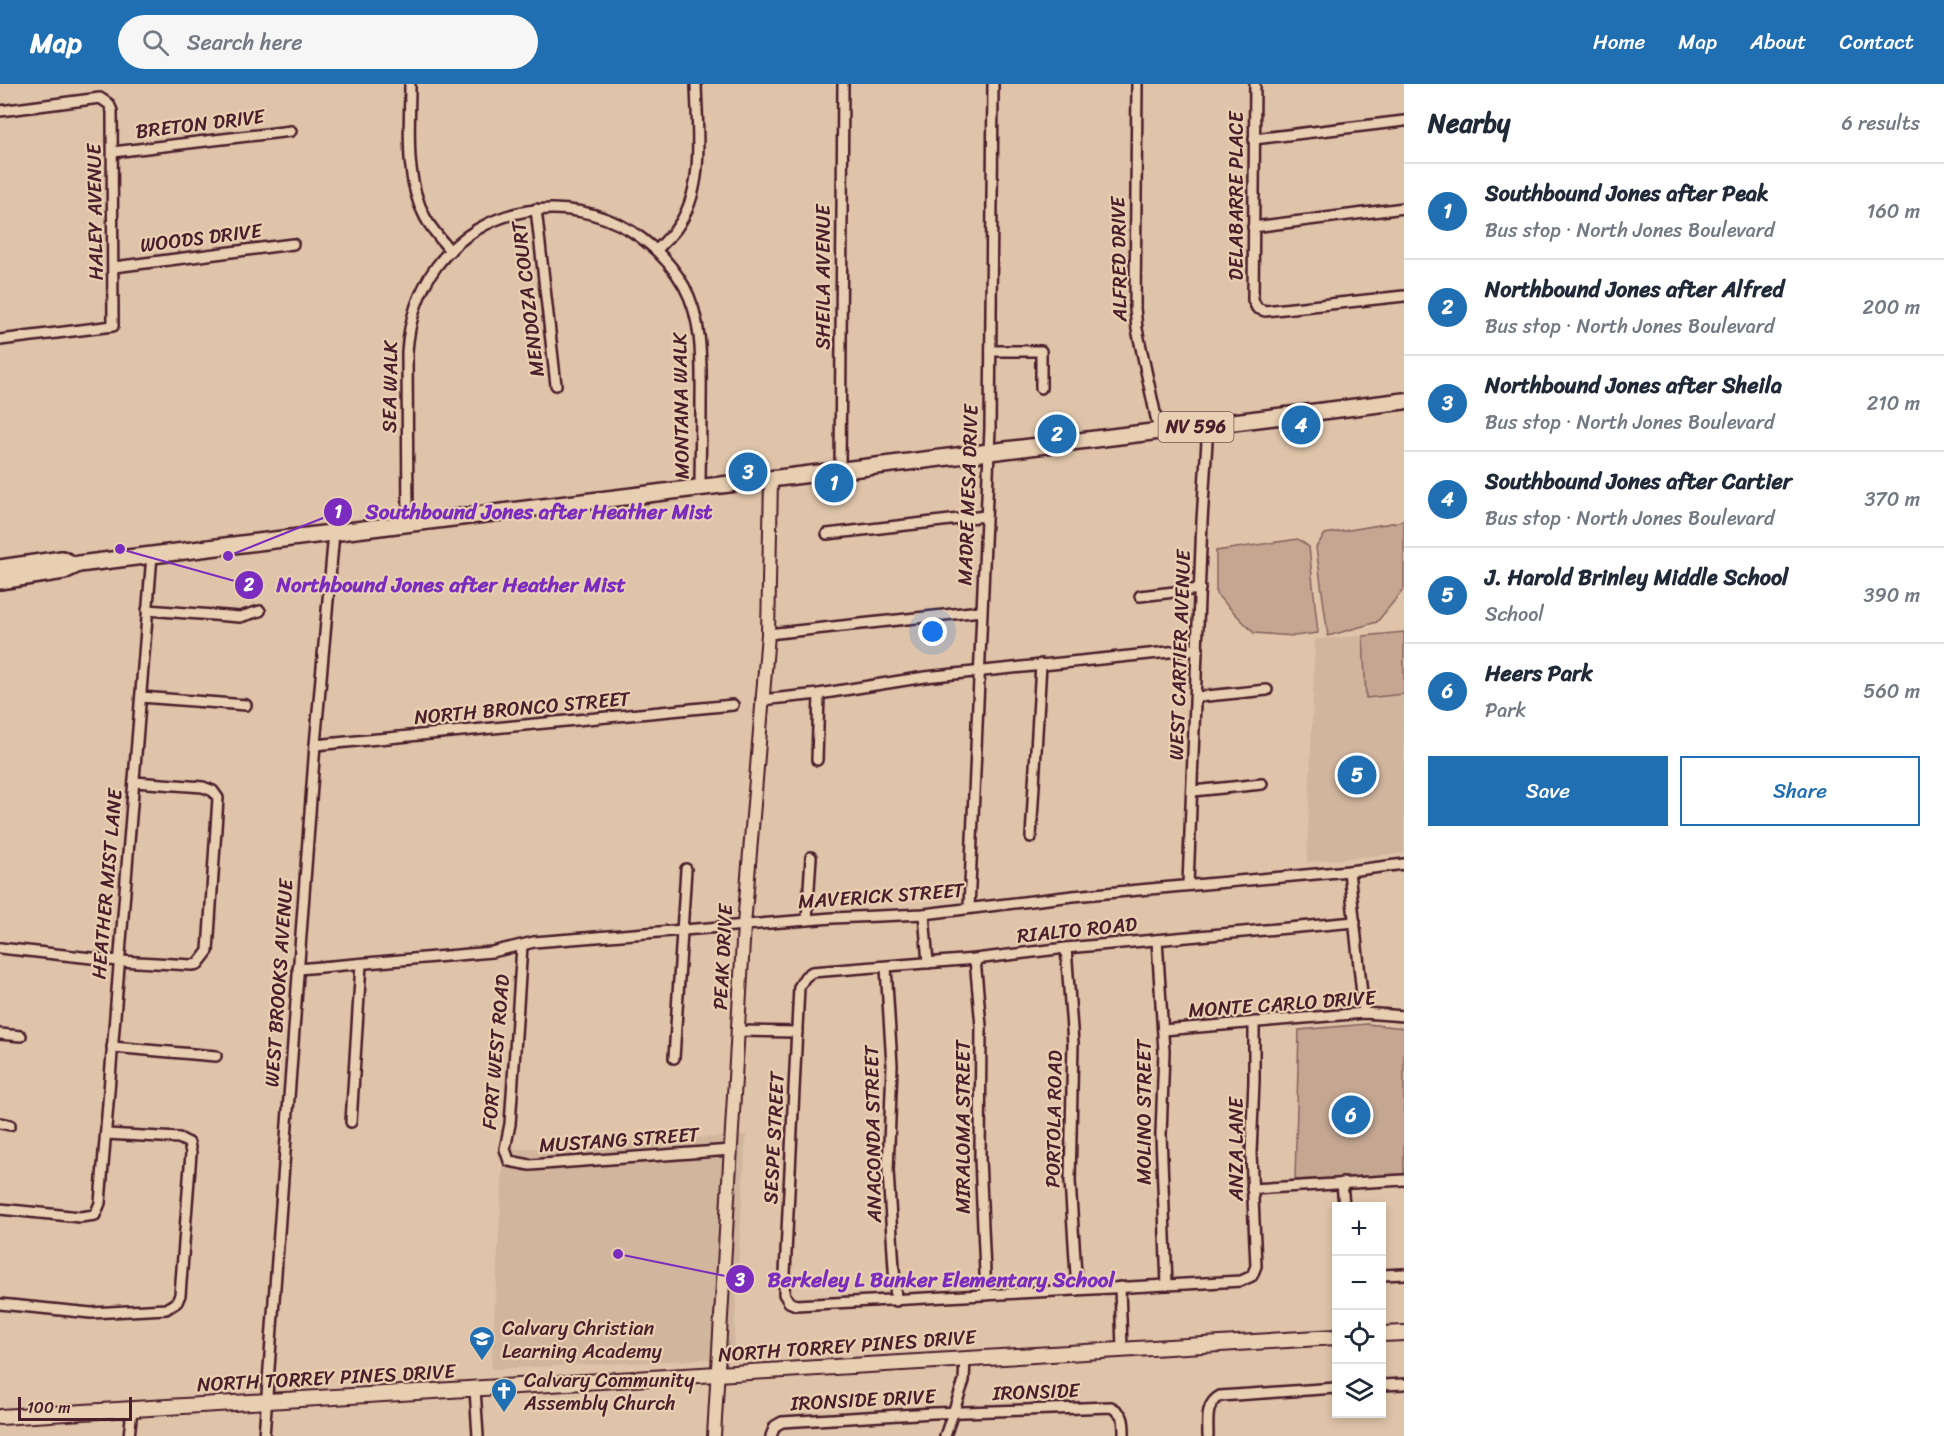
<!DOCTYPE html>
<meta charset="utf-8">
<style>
body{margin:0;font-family:Sriracha,sans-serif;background:#f6f6f7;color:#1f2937}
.controls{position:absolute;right:18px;bottom:18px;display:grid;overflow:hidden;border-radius:0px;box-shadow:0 3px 9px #0003}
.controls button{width:54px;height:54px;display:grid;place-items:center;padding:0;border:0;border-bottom:2px solid #e0e1e3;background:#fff;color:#1f2937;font:30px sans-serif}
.scale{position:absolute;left:18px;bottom:15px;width:114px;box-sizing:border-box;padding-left:6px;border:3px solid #4a1f2b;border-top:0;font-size:16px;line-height:21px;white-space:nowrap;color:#4a1f2b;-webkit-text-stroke:4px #e9cfb1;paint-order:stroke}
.you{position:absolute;left:933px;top:548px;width:21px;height:21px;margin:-15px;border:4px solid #fff;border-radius:50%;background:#1a73e8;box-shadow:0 0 0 9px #1a73e833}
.badge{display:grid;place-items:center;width:39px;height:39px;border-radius:50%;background:#1f6fb2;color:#fff;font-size:20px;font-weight:700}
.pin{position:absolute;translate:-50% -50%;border:3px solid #fff;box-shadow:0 2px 6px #0006}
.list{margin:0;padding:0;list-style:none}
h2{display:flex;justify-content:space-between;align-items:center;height:78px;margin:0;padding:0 24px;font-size:26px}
h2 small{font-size:20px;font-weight:400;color:#747a83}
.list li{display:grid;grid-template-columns:39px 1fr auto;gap:18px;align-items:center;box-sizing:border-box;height:96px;padding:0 24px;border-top:2px solid #e0e1e3}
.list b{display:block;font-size:22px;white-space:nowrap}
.list p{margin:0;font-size:20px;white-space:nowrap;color:#747a83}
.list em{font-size:20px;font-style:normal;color:#747a83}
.actions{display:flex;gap:12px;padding:18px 24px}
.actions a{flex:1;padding:14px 0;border:2px solid #1f6fb2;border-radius:0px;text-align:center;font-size:21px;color:#1f6fb2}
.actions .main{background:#1f6fb2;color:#fff}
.icon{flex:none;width:33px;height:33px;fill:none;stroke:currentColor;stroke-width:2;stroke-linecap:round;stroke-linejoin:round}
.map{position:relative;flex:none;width:1404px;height:1352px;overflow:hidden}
header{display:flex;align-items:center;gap:36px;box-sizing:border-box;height:84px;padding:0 30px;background:#1f6fb2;color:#fff}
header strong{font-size:28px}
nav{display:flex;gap:33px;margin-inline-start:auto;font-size:21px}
.search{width:420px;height:54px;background:#f6f6f7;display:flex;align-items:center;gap:15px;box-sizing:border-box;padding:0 21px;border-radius:33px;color:#747a83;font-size:22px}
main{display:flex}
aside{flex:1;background:#fff}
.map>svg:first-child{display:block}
.built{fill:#d1b59d}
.green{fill:#c4a691;stroke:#87625e;stroke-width:1.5}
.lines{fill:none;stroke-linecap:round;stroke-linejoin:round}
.minor-casing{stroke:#4a1f2b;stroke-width:14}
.tertiary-casing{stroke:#4a1f2b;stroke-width:16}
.secondary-casing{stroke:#4a1f2b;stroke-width:18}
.primary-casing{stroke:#4a1f2b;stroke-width:20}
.minor{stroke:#e9cfb1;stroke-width:9}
.tertiary{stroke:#e9cfb1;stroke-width:12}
.secondary{stroke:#e9cfb1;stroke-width:14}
.primary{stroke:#e9cfb1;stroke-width:15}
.labels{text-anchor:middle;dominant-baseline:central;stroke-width:4.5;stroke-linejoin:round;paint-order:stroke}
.shield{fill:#e9cfb1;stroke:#7a5453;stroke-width:1.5}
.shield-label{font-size:18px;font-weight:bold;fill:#4a1f2b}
.street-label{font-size:20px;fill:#4a1f2b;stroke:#e9cfb1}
.poi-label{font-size:20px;fill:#4a1f2b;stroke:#e9cfb1;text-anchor:start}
.leader{fill:none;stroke:#7b2cbf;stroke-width:2}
.callout-dot{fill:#7b2cbf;stroke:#e9cfb1;stroke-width:2}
.mark-label{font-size:18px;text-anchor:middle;font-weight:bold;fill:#fff}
.callout-label{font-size:21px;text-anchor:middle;font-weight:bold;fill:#7b2cbf;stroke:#e9cfb1;stroke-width:4.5;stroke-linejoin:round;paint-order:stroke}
</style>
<header>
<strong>Map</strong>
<div class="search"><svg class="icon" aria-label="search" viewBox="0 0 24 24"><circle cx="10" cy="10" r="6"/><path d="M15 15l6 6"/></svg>Search here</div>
<nav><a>Home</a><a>Map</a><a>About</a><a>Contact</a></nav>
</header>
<main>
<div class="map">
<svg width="1404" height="1352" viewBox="0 0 1404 1352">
<rect width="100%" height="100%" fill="#dfc4a9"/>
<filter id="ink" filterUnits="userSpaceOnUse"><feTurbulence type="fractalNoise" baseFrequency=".0167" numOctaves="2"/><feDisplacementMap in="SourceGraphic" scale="12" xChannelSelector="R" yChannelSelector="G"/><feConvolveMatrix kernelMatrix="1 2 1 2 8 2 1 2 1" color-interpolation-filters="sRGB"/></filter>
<g filter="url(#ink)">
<g class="built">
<path d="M 1363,552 L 1366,614 L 1404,610 L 1404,769 L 1307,778 L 1315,555 Z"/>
<path d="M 746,1051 L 733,1274 L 491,1285 L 504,1066 Z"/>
</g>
<g class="green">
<path d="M 1404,437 L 1404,505 L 1377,538 L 1328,552 L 1316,463 L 1325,450 Z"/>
<path d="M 1298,455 L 1309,463 L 1318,549 L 1294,552 L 1254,549 L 1216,510 L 1216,467 Z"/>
<path d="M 1404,548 L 1404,610 L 1366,614 L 1363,552 Z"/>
<path d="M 1367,940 L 1404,944 L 1404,1090 L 1295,1096 L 1299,946 Z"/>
</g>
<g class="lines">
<defs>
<g id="minor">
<path d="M 410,0 C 410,44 404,93 425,133 C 431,145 442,156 450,167"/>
<path d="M 1137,0 L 1135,224 L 1137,245 L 1159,347"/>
<path d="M 1255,0 L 1253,216 L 1257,224 L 1265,227 L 1404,212"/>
<path d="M 0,27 L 100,14 L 109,20 L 112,27 L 113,242 L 0,256"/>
<path d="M 1254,55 L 1404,37"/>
<path d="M 113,68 L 291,47"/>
<path d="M 536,125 L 556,301"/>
<path d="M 1253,143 L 1404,124"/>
<path d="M 657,166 C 663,159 670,153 676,145 C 706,105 697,47 696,0"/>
<path d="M 114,183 L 293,160"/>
<path d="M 991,267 L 1041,267 L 1041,304"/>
<path d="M 840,387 L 843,0"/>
<path d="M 408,440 L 407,268 C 409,239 418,208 436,183 C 481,121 567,108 631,147 C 653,161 671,179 684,202 C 704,238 701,283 701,323 C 701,350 700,377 700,405"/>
<path d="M 827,450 L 986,432"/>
<path d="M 1140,512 L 1200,505"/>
<path d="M 147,526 L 240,533 L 260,527"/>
<path d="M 768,550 L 981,527"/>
<path d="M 141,613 L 246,621"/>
<path d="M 1197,613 L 1267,606"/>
<path d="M 761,616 L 819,610 L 925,593 L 1198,565"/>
<path d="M 315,661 L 733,621"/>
<path d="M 817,676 L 819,610"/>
<path d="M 1193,707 L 1262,700"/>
<path d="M 1031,753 L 1041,580"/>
<path d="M 1349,787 L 1364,929"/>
<path d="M 1188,801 L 1202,437 L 1208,341"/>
<path d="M 969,824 L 990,345 L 993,0"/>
<path d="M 924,830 L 928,879"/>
<path d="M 807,836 L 811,773"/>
<path d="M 1157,856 L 1164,967 L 1161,1051 L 1167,1201"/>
<path d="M 522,862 L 510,1040 L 505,1065 L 509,1077 L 530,1081 L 731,1066"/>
<path d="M 0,864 L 119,877 L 192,881 L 198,880 L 208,867 L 218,714 L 213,707 L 203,703 L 134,698"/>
<path d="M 1066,864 L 1073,959 L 1070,1097 L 1077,1206"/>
<path d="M 975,875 L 981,942 L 980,1074 L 986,1211"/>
<path d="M 886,883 L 892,981 L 888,1087 L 896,1217"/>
<path d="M 298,885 L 492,868 L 534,858 L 832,834 L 924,830 L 1073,812 L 1349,787 L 1404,780"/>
<path d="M 1254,938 L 1254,997 L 1251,1069 L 1256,1182 L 1252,1192 L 1241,1197 L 796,1221 L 789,1218 L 784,1210 L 799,903 L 805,893 L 812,888 L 975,875 L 1066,864 L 1355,838"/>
<path d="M 1163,946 L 1364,929 L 1404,932"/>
<path d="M 738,947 L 797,948"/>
<path d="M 0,950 L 21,952"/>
<path d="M 112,963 L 216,972"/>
<path d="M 674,974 L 686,785"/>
<path d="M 351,1038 L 361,880"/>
<path d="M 0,1039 L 10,1041"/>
<path d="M 1342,1099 L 1344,1122"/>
<path d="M 1252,1105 L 1404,1096"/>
<path d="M 0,1125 L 80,1133 L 95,1131 L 100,1119 L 152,471"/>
<path d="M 1382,1191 L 1404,1190"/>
<path d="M 1120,1203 L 1122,1265"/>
<path d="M 0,1220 L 91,1229 L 166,1225 L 177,1218 L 180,1211 L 191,1069 L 189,1059 L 179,1054 L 106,1050"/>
<path d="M 1382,1301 L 1404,1300"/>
<path d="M 475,1305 L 478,1352"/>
<path d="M 129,1352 L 132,1326"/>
<path d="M 264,1352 L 315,661 L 334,449"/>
<path d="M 771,1352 L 775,1342 L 782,1338 L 933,1329 L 1111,1323 C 1125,1330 1124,1338 1124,1352"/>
<path d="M 945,1352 L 964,1297 L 965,1274"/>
<path d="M 1208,1352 C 1208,1337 1205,1320 1220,1312 L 1336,1304"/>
</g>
<path id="tertiary" d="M 714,1352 L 744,841 L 768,550 L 771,396"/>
<g id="secondary">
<path d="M 1382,1250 L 1404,1249"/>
<path d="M 0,1333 L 1336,1253"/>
</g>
<g id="primary">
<path d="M 0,484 L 62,475 L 74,481"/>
<path d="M 0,497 L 64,487 L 79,480 L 1404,317"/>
</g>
</defs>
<use href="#minor" class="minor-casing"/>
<use href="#tertiary" class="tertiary-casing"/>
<use href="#secondary" class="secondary-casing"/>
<use href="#primary" class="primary-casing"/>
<use href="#minor" class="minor"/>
<use href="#tertiary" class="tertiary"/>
<use href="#secondary" class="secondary"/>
<use href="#primary" class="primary"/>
</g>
</g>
<defs>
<symbol id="school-pin" viewBox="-11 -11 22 30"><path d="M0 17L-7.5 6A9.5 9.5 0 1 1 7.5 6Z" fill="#1f6fb2" stroke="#e9cfb1"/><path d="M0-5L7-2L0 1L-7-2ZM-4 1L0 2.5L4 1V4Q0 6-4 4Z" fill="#fff"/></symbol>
<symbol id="church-pin" viewBox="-11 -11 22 30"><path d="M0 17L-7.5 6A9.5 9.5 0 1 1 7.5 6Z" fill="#1f6fb2" stroke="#e9cfb1"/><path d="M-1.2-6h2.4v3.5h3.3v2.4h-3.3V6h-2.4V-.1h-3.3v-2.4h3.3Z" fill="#fff"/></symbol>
</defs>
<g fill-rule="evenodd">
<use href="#school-pin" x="467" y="1240" width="30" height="40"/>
<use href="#church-pin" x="489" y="1292" width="30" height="40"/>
</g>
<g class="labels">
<rect class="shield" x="1158.5" y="328" width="75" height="30" rx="4.5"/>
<g class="shield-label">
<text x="1196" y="343">NV 596</text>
</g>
<g class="street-label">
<text transform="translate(200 40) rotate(-7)">BRETON DRIVE</text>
<text transform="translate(1236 112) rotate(-90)">DELABARRE PLACE</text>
<text transform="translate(95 128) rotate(-91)">HALEY AVENUE</text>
<text transform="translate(201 154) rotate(-7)">WOODS DRIVE</text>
<text transform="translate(1119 175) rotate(-91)">ALFRED DRIVE</text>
<text transform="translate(823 193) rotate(-90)">SHEILA AVENUE</text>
<text transform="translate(528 215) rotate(-97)">MENDOZA COURT</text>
<text transform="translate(390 303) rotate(-89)">SEA WALK</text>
<text transform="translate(681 322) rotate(-91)">MONTANA WALK</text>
<text transform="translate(968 411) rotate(-88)">MADRE MESA DRIVE</text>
<text transform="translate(1180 571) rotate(-88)">WEST CARTIER AVENUE</text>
<text transform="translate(522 624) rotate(-5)">NORTH BRONCO STREET</text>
<text transform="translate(107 800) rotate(-85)">HEATHER MIST LANE</text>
<text transform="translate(881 812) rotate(-4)">MAVERICK STREET</text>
<text transform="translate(1077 846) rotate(-6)">RIALTO ROAD</text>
<text transform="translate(723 873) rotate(-87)">PEAK DRIVE</text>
<text transform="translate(279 899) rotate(-86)">WEST BROOKS AVENUE</text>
<text transform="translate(1282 920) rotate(-4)">MONTE CARLO DRIVE</text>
<text transform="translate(496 968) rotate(-85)">FORT WEST ROAD</text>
<text transform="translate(1144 1028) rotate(-90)">MOLINO STREET</text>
<text transform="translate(1054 1035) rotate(-89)">PORTOLA ROAD</text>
<text transform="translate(963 1043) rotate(-90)">MIRALOMA STREET</text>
<text transform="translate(873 1050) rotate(-91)">ANACONDA STREET</text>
<text transform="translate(774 1054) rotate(-87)">SESPE STREET</text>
<text transform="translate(619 1056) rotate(-4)">MUSTANG STREET</text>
<text transform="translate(1236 1065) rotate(-90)">ANZA LANE</text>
<text transform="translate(847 1262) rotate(-4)">NORTH TORREY PINES DRIVE</text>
<text transform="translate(326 1294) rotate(-3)">NORTH TORREY PINES DRIVE</text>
<text transform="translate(1036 1308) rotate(-2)">IRONSIDE</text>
<text transform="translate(863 1316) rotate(-3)">IRONSIDE DRIVE</text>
</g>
<g class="poi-label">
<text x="502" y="1244">Calvary Christian<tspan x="502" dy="23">Learning Academy</tspan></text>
<text x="524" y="1296">Calvary Community<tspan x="524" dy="23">Assembly Church</tspan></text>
</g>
</g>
<path class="leader" d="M228 472L338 428M120 465L249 501M618 1170L740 1195"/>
<g class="callout-dot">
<circle cx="228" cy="472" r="6"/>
<circle cx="120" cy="465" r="6"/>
<circle cx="618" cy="1170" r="6"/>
<circle cx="338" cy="428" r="15"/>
<circle cx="249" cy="501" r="15"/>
<circle cx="740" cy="1195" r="15"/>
</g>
<g class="mark-label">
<text x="338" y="434">1</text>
<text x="249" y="507">2</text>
<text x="740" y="1202">3</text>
</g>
<g class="callout-label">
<text x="539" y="435">Southbound Jones after Heather Mist</text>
<text x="451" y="508">Northbound Jones after Heather Mist</text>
<text x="941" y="1203">Berkeley L Bunker Elementary School</text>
</g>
</svg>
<div class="controls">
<button>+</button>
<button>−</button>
<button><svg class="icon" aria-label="locate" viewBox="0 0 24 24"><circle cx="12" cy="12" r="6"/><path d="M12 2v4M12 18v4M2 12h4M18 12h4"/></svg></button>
<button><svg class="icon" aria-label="layers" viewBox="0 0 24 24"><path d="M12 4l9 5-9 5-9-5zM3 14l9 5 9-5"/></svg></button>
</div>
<div class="scale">100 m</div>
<div class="you"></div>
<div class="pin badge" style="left:834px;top:399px">1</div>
<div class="pin badge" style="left:1057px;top:350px">2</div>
<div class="pin badge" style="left:748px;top:388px">3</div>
<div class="pin badge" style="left:1301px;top:341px">4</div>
<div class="pin badge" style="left:1357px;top:691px">5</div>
<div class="pin badge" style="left:1351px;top:1031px">6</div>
</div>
<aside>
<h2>Nearby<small>6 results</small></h2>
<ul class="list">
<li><span class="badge">1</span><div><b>Southbound Jones after Peak</b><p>Bus stop · North Jones Boulevard</p></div><em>160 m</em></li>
<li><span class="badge">2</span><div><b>Northbound Jones after Alfred</b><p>Bus stop · North Jones Boulevard</p></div><em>200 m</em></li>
<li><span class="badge">3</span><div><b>Northbound Jones after Sheila</b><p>Bus stop · North Jones Boulevard</p></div><em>210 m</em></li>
<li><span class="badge">4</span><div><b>Southbound Jones after Cartier</b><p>Bus stop · North Jones Boulevard</p></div><em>370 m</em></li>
<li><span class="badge">5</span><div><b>J. Harold Brinley Middle School</b><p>School</p></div><em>390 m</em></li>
<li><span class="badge">6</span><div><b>Heers Park</b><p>Park</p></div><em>560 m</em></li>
</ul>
<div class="actions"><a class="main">Save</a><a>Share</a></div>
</aside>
</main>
